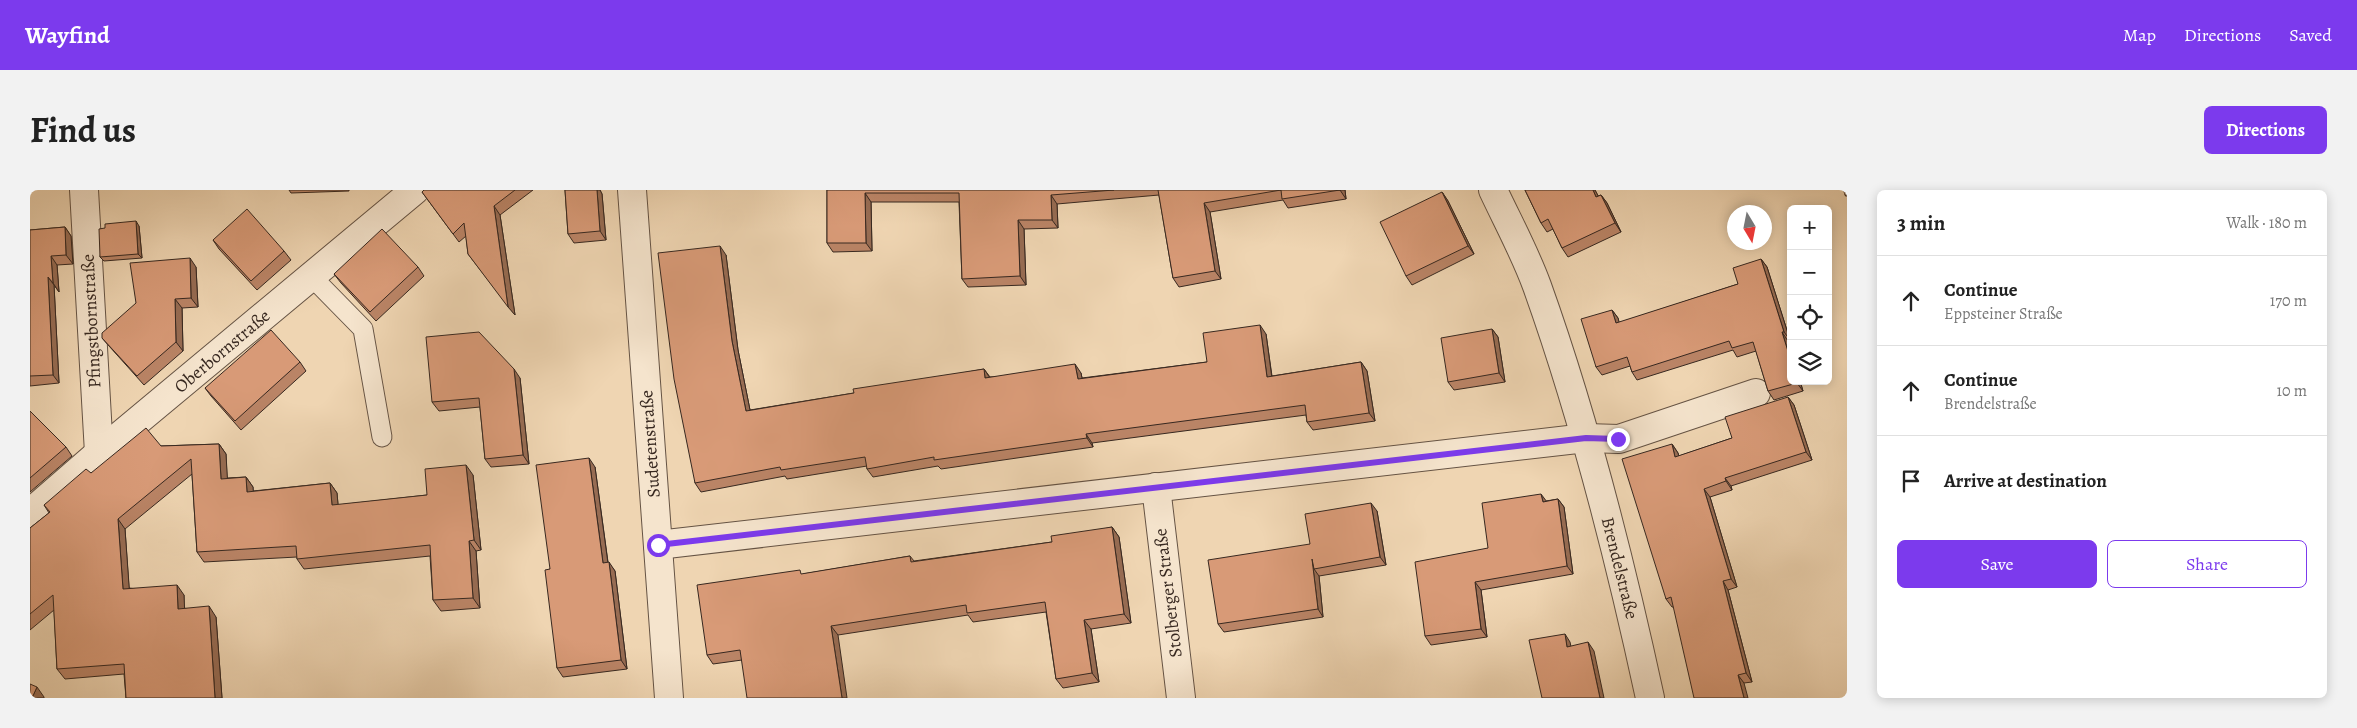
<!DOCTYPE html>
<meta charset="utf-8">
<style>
body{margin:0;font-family:Alegreya,serif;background:#f2f2f2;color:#222}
.controls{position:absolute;right:15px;top:15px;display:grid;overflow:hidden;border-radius:8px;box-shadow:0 2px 12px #0003}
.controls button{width:45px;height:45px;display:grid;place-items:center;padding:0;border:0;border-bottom:1px solid #e0e0e0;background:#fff;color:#222;font:25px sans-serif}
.compass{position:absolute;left:1697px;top:15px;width:45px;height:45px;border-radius:50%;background:#fff;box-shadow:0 2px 12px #0003;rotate:170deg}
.stop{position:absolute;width:15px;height:15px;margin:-11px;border:4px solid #7c3aed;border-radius:50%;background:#fff}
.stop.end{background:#7c3aed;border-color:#fff;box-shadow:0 1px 5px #0008}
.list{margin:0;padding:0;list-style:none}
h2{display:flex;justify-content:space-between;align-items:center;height:65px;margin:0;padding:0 20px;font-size:21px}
h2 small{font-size:16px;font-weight:400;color:#767676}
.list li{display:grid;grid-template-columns:32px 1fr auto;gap:15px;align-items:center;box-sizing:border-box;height:90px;padding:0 20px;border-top:1px solid #e0e0e0}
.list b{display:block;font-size:19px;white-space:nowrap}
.list p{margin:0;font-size:16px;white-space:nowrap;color:#767676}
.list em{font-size:16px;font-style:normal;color:#767676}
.actions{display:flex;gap:10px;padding:15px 20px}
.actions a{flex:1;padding:11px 0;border:1px solid #7c3aed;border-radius:8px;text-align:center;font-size:18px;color:#7c3aed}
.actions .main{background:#7c3aed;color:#fff}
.icon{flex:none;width:28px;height:28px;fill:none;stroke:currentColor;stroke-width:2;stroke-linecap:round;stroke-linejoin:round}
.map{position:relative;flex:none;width:1817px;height:508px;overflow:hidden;border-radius:8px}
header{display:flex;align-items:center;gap:30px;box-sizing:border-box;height:70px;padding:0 25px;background:#7c3aed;color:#fff}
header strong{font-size:24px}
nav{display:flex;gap:28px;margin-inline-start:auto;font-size:18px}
.intro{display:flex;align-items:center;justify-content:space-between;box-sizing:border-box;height:120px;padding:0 30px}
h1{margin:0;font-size:35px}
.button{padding:12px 22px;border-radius:8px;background:#7c3aed;color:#fff;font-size:18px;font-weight:700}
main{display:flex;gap:30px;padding:0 30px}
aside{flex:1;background:#fff;border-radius:8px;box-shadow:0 2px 12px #0003}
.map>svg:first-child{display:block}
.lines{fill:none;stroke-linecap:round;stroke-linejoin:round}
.service-casing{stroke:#655344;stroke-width:21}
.minor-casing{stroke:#655344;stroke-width:30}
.service{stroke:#f5e4cd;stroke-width:19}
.minor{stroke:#f5e4cd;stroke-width:28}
.rail-casing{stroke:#372820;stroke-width:5.5}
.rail{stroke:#f5e4cd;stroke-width:4;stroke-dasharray:11;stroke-linecap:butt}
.wall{fill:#ba8466;stroke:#372820}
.shaded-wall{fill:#976c53;stroke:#372820}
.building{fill:#d89a77;stroke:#372820}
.route{stroke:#7c3aed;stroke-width:6}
.labels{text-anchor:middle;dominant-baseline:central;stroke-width:4.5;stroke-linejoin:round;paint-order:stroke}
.street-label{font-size:18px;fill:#372820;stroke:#f5e4cd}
</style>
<header>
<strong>Wayfind</strong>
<nav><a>Map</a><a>Directions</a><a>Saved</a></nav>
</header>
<div class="intro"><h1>Find us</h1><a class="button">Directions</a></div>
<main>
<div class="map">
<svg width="1817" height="508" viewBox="0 0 1817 508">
<rect width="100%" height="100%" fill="#efd5b2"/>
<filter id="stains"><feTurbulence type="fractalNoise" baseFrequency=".004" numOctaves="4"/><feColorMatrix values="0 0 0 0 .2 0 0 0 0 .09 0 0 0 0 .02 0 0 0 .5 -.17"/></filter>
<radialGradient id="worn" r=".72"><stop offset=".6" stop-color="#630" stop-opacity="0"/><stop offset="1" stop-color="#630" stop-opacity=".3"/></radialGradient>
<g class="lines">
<defs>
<path id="service" d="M 281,86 L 333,139 L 352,247"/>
<g id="minor">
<path d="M 54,0 L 69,263"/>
<path d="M 602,0 L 639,508"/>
<path d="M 1463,0 C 1478,32 1495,63 1507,96 C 1555,230 1590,369 1620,508"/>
<path d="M 1126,297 L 1151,508"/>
<path d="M 0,323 L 69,263 L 385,0"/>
<path d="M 628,355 L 1556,248 L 1589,249 L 1726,203"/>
</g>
</defs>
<use href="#service" class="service-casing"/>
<use href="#minor" class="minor-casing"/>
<use href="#service" class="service"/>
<use href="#minor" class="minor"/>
<defs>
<path id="rail" d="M 1816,0 L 1817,4"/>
</defs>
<use href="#rail" class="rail-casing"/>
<use href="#rail" class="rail"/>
</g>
<g class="wall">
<path d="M 259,0 L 319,0 L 319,1 L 261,3 Z"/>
<path d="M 394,0 L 503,0 L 470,25 L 485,125 L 438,64 L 436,46 L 429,52 L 392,2 Z"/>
<path d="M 535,0 L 570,0 L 572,4 L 576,50 L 544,53 L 538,44 Z"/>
<path d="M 797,0 L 1315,0 L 1316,9 L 1258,18 L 1253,10 L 1180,22 L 1191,89 L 1149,97 L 1143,88 L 1129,5 L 1027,14 L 1028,38 L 994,39 L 996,95 L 938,97 L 932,89 L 929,12 L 841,12 L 842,61 L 803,62 L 797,53 Z"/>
<path d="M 1495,0 L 1565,0 L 1568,6 L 1571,5 L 1577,13 L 1591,42 L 1538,67 L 1532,58 L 1523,39 L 1517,42 L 1511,33 Z"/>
<path d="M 1412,2 L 1418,11 L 1444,64 L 1382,95 L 1376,86 Z"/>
<path d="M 109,36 L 112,68 L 74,71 L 70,67 L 75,38 Z"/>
<path d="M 35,37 L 41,46 L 43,74 L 27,75 L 29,102 L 24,95 L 29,193 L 0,196 L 0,40 Z"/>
<path d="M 183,50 L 254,61 L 261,70 L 227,100 L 189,59 Z"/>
<path d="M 696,65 L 708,160 L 720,220 L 824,203 L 954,179 L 960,187 L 1051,183 L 1052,188 L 1177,172 L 1236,144 L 1242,186 L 1331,172 L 1337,181 L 1345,231 L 1283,240 L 1277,232 L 1276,225 L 1062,253 L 1063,257 L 911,279 L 908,276 L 843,287 L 837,279 L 837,276 L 757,289 L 755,286 L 671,302 L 665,293 Z"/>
<path d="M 1731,69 L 1737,77 L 1760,150 L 1758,151 L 1761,159 L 1761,191 L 1770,191 L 1773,201 L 1744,210 L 1738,201 L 1726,161 L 1707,167 L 1703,160 L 1607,190 L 1602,182 L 1600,176 L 1572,185 L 1566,177 L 1582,120 L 1588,128 L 1589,133 L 1708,94 Z"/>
<path d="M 166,77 L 168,117 L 152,118 L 153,161 L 114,195 L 79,156 L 72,148 Z"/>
<path d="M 388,77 L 394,86 L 346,131 L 311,93 L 304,84 Z"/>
<path d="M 1462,139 L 1468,147 L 1475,192 L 1424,200 L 1418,192 Z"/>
<path d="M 270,172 L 276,181 L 211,240 L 181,206 L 175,198 Z"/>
<path d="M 490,188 L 499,274 L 461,277 L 455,269 L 450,217 L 409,221 L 402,212 Z"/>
<path d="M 1758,207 L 1764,215 L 1782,270 L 1701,296 L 1702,300 L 1680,307 L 1707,397 L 1698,400 L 1722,492 L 1714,493 L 1643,417 L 1642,417 L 1636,409 L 1642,254 L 1648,263 L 1649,266 L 1702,248 Z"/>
<path d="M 0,221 L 36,257 L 42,266 L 0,302 Z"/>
<path d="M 189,254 L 196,264 L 197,288 L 216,287 L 223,297 L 223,301 L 300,293 L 307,303 L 308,315 L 397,305 L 443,285 L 451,360 L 446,361 L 450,418 L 411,421 L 403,410 L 400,366 L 274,379 L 267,369 L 267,367 L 174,372 L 167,362 L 162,284 L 95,339 L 99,398 L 154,405 L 154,418 L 186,427 L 192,508 L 96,508 L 94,484 L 35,489 L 27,479 L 24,420 L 0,440 L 0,338 L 19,323 L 14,315 L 61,283 L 131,256 Z"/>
<path d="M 565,277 L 578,372 L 585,381 L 597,479 L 533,487 L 527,478 L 520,379 Z"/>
<path d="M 1528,309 L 1534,317 L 1543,384 L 1451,400 L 1457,447 L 1401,455 L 1395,446 L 1458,358 L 1516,311 Z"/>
<path d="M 1347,321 L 1356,375 L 1289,386 L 1293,427 L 1194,442 L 1188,434 L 1280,354 Z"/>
<path d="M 1082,337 L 1089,347 L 1101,433 L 1061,439 L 1069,492 L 1033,498 L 1026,489 L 1016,422 L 943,432 L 938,425 L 808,445 L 712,470 L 683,474 L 677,465 L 773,384 L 880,366 L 884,371 L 1022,352 Z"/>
</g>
<g class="shaded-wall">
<path d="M 567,0 L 570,0 L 572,4 L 576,50 L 570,41 Z"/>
<path d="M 1310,0 L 1315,0 L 1316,9 Z"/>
<path d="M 1563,0 L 1565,0 L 1573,15 L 1566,7 Z"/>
<path d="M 1412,2 L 1418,11 L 1444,64 L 1438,56 Z"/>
<path d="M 835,3 L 841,12 L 842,61 L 836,53 Z"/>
<path d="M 1021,5 L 1027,14 L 1028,38 L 1022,30 Z"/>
<path d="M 1571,5 L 1577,13 L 1591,42 L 1585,33 Z"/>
<path d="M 1174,13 L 1180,22 L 1191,89 L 1185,81 Z"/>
<path d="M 464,16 L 470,25 L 485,125 L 478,117 Z"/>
<path d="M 988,30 L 994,39 L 996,95 L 990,86 Z"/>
<path d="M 106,31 L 109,36 L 112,68 L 108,64 Z"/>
<path d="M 35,37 L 41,46 L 43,74 L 36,65 Z"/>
<path d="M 690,56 L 696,65 L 708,160 L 722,230 L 716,221 L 702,151 Z"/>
<path d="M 21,66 L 27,75 L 29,102 L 23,93 Z"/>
<path d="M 160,68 L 166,77 L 168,117 L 161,108 Z"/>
<path d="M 1731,69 L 1737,77 L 1760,150 L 1754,142 Z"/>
<path d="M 18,87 L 24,95 L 29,193 L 23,185 Z"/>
<path d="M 145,109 L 152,118 L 153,161 L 146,152 Z"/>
<path d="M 1582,120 L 1588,128 L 1592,142 L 1586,133 Z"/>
<path d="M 1230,135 L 1236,144 L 1243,196 L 1237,187 Z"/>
<path d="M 1462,139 L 1468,147 L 1475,192 L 1469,183 Z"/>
<path d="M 1752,142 L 1758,151 L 1761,159 L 1761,171 Z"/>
<path d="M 1331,172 L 1337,181 L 1345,231 L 1339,223 Z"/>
<path d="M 1045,174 L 1051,183 L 1054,198 L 1048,189 Z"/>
<path d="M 484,179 L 490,188 L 499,274 L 493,265 Z"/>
<path d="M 954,179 L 960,188 L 955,188 Z"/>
<path d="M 1767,191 L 1770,191 L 1773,201 L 1767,193 Z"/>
<path d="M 1758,207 L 1764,215 L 1782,270 L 1776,262 Z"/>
<path d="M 1056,244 L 1062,253 L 1063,257 L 1057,248 Z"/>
<path d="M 189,254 L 196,264 L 198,299 L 191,289 Z"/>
<path d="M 1642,254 L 1648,263 L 1651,275 L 1645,267 Z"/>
<path d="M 559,268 L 565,277 L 579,381 L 573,373 Z"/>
<path d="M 436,275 L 443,285 L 451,360 L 444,350 Z"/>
<path d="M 216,287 L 223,297 L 224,312 L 217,302 Z"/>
<path d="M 1695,288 L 1701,296 L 1702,300 L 1696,291 Z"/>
<path d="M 300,293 L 307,303 L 309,325 L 302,315 Z"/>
<path d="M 1674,299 L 1680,307 L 1707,397 L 1701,389 Z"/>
<path d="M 1511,304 L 1517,312 L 1513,312 Z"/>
<path d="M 1528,309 L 1534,317 L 1543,384 L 1537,376 Z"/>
<path d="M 1341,313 L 1347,321 L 1356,375 L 1350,367 Z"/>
<path d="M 88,329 L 95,339 L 100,409 L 93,399 Z"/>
<path d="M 1082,337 L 1089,347 L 1101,433 L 1094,424 Z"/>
<path d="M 439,351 L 446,361 L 450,418 L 443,408 Z"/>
<path d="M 1282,369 L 1284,379 L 1289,386 L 1293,427 L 1288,419 Z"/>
<path d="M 579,372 L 585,381 L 597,479 L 591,470 Z"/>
<path d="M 1693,391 L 1698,400 L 1722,492 L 1716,483 Z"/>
<path d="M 1445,392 L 1451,400 L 1457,447 L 1451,439 Z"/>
<path d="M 147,395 L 154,405 L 155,429 L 148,419 Z"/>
<path d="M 179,416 L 186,427 L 192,508 L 185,508 Z"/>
<path d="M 1054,430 L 1061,439 L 1069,492 L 1062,483 Z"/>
<path d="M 801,436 L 808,445 L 817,508 L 812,508 Z"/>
<path d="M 1535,444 L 1540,452 L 1543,466 L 1537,457 Z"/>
<path d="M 1558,452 L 1564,461 L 1574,508 L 1570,508 Z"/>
<path d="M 1708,485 L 1714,493 L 1718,508 L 1714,508 Z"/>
<path d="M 7,497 L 14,507 L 14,508 L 2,508 Z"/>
</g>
<g class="building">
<path d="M 394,0 L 485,0 L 464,16 L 478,117 L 438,64 L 434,33 L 423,44 L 392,2 Z"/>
<path d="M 535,0 L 567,0 L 570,41 L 538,44 Z"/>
<path d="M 797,0 L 1084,0 L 1021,5 L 1022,30 L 988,30 L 990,86 L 932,89 L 929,3 L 835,3 L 836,53 L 797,53 Z"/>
<path d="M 1128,0 L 1310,0 L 1252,9 L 1251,0 L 1174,13 L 1185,81 L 1143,88 Z"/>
<path d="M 1495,0 L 1563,0 L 1566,7 L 1571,5 L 1585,33 L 1532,58 L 1518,29 L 1511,33 Z"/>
<path d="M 1412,2 L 1438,56 L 1376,86 L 1350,32 Z"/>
<path d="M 217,19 L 254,61 L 221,91 L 183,50 Z"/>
<path d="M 106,31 L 108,64 L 70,67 L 69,39 L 75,38 L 75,34 Z"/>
<path d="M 35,37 L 36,65 L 21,66 L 23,93 L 18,87 L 23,185 L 0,186 L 0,40 Z"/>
<path d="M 352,39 L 388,77 L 340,122 L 304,84 Z"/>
<path d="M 690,56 L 702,151 L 716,221 L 824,203 L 823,199 L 954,179 L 955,188 L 1045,174 L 1048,189 L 1177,172 L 1173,143 L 1230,135 L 1237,187 L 1331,172 L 1339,223 L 1277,232 L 1275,215 L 1056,244 L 1057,248 L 904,270 L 904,267 L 837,279 L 835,267 L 751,280 L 750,277 L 665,293 L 644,189 L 628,63 Z"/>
<path d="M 160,68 L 161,108 L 145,109 L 146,152 L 107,186 L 72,148 L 72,143 L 106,113 L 100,73 Z"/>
<path d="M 1731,69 L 1754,142 L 1752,142 L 1761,171 L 1761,191 L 1767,191 L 1767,193 L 1738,201 L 1723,152 L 1702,158 L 1699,151 L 1602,182 L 1597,167 L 1566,177 L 1551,129 L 1582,120 L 1586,133 L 1708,94 L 1703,78 Z"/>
<path d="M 1462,139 L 1469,183 L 1418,192 L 1411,148 Z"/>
<path d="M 241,140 L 270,172 L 205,231 L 175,198 Z"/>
<path d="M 449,142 L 484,179 L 493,265 L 455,269 L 449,208 L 402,212 L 396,147 Z"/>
<path d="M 1758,207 L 1776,262 L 1695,288 L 1696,291 L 1674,299 L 1701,389 L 1693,391 L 1716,483 L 1708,485 L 1714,508 L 1664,508 L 1641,407 L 1636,409 L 1592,269 L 1642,254 L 1645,267 L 1702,248 L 1695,227 Z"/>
<path d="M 0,221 L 36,257 L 0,288 Z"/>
<path d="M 116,238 L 131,256 L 189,254 L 191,289 L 216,287 L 217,302 L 300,293 L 302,315 L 397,305 L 395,279 L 436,275 L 444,350 L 439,351 L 443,408 L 403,410 L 400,355 L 267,369 L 266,356 L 167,362 L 161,269 L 88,329 L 93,399 L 147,395 L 148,419 L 179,416 L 185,508 L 96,508 L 94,474 L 27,479 L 23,405 L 0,424 L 0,338 L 20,322 L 14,315 L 56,279 L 61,283 Z"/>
<path d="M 559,268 L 573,373 L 579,372 L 591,470 L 527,478 L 515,380 L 520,379 L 506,275 Z"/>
<path d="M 1511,304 L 1513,312 L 1528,309 L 1537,376 L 1445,392 L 1451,439 L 1395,446 L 1385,372 L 1458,358 L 1452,313 Z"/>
<path d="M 1341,313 L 1350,367 L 1284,379 L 1282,369 L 1288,419 L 1188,434 L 1178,370 L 1280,354 L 1275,324 Z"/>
<path d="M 1082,337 L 1094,424 L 1054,430 L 1062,483 L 1026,489 L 1015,412 L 937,423 L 936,415 L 801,436 L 812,508 L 717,508 L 710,460 L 677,465 L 667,395 L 770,380 L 771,384 L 880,366 L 881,372 L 1022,352 L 1021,346 Z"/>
<path d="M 1535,444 L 1537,457 L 1558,452 L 1570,508 L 1512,508 L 1499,450 Z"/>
<path d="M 0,494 L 7,497 L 2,508 L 0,508 Z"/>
</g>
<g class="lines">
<path class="route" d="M 628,355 L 1556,248 L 1588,249"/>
</g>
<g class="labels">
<g class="street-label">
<text transform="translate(61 131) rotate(-93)">Pfingstbornstraße</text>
<text transform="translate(192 161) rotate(-40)">Oberbornstraße</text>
<text transform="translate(620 254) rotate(-94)">Sudetenstraße</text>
<text transform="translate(1590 378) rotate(76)">Brendelstraße</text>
<text transform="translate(1138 403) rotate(-97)">Stolberger Straße</text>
</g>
</g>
<rect width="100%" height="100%" filter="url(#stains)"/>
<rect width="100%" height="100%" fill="url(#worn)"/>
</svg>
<div class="controls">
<button>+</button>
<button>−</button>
<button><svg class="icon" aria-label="locate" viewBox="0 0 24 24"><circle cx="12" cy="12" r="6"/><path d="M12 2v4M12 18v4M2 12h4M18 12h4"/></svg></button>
<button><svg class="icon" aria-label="layers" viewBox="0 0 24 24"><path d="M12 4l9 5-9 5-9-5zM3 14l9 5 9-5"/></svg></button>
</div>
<svg class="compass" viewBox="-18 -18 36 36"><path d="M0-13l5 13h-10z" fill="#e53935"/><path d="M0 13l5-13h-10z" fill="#767676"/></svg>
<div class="stop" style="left:628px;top:355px"></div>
<div class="stop end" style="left:1588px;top:249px"></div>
</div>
<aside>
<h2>3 min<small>Walk · 180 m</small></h2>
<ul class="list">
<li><svg class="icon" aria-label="ahead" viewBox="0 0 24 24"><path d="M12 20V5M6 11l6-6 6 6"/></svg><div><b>Continue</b><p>Eppsteiner Straße</p></div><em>170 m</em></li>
<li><svg class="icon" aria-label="ahead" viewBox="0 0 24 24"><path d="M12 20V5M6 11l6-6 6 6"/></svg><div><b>Continue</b><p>Brendelstraße</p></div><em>10 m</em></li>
<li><svg class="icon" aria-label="arrive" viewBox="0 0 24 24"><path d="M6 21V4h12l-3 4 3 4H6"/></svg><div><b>Arrive at destination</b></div></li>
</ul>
<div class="actions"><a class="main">Save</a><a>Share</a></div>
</aside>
</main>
